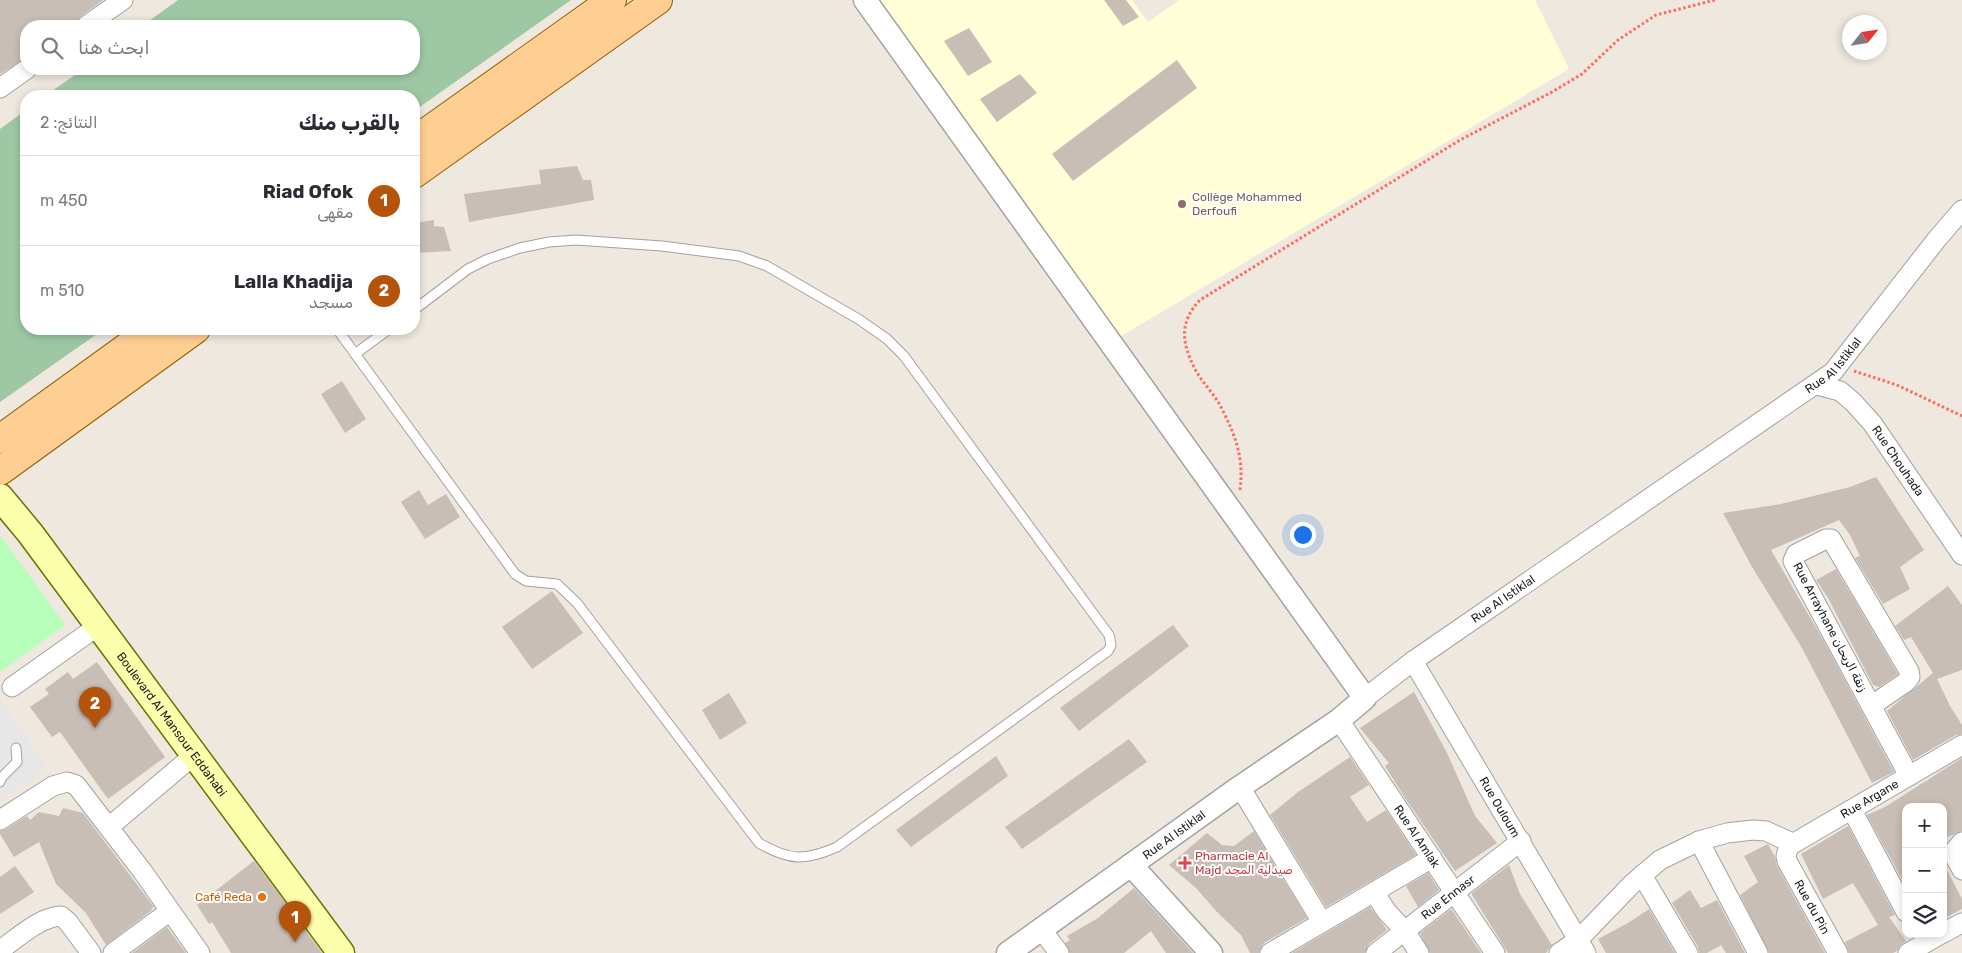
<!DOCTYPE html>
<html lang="ar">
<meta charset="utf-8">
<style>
body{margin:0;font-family:Rubik,Cairo,sans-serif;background:#f7f7f7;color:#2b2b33;direction:rtl}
.controls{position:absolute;right:15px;bottom:15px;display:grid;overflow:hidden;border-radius:10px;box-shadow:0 2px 8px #0003}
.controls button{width:45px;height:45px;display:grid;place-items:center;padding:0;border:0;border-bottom:1px solid #e1e1e2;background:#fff;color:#2b2b33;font:25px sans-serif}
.compass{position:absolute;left:1842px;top:15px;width:45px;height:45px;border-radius:50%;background:#fff;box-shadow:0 2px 8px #0003;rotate:60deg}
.you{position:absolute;left:1302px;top:534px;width:18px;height:18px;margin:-12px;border:4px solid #fff;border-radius:50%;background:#1a73e8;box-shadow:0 0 0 8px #1a73e833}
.badge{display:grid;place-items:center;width:32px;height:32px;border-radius:50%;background:#b45309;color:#fff;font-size:16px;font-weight:700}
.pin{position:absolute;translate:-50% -41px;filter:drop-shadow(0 1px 2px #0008)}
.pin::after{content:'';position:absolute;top:26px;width:18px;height:15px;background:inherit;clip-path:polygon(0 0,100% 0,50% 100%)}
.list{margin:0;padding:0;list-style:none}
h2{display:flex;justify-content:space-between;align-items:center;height:65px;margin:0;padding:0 20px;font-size:21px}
h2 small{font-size:16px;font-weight:400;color:#7c7c81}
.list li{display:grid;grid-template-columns:32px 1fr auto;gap:15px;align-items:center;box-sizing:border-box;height:90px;padding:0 20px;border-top:1px solid #e1e1e2}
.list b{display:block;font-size:19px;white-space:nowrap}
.list p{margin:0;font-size:16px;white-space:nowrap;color:#7c7c81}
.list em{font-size:16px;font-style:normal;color:#7c7c81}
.icon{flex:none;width:28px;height:28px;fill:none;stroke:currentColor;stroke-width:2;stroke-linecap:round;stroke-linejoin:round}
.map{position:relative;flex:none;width:1962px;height:953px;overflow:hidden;direction:ltr}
.search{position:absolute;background:#fff;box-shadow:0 2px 8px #0003;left:20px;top:20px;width:400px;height:55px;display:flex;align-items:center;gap:12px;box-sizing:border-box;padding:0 18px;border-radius:20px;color:#7c7c81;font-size:19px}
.panel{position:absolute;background:#fff;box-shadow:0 2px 8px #0003;left:20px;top:90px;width:400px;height:245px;border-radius:20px;direction:rtl}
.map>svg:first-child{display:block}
.education{fill:#fffed6}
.cemetery{fill:#9ec8a4}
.park{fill:#b6feba}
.parking{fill:#e7e7e7}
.building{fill:#c9beb5}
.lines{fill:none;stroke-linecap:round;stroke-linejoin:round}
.service-casing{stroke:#a2a2a2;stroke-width:11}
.minor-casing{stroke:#a2a2a2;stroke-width:21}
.tertiary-casing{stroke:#a2a2a2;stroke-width:25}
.secondary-casing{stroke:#697300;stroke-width:29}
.primary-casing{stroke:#915f00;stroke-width:30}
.path{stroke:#ff6c5e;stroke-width:3;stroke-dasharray:2.5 2.5;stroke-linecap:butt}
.service{stroke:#fff;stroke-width:9}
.minor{stroke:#fff;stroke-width:19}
.tertiary{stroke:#fff;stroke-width:22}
.secondary{stroke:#fcffac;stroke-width:26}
.primary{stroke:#ffce92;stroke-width:28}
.education-dot{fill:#8d6e63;stroke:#fff;stroke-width:2}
.health-dot{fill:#e0444e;stroke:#fff;stroke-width:2}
.food-dot{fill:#e8710a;stroke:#fff;stroke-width:2}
.labels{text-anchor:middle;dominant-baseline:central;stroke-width:4;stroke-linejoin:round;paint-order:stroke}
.education-label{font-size:12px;fill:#785e54;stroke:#fff;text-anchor:start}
.street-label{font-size:12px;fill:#1b1b1b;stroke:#fff}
.health-label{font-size:12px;fill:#be3a42;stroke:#fff;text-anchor:start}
.food-label{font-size:12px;fill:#c56008;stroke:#fff;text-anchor:end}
</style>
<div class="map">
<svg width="1962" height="953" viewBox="0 0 1962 953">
<rect width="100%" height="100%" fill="#eee8df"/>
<path class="education" d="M 873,0 L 1132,0 L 1148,22 L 1179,0 L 1535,0 L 1569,69 L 1118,338 Z"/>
<g class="cemetery">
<path d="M 178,0 L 571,0 L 414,111 L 414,96 L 45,96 L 83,69 L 414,69 L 414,26 L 142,26 Z"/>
<path d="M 26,110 L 26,329 L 104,329 L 0,402 L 0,129 Z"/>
</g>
<path class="park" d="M 0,535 L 65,625 L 0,672 Z"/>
<path class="parking" d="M 0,700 L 47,768 L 0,800 Z"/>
<g class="building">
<path d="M 0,0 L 103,0 L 80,17 L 72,26 L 26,26 L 26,58 L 0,74 Z"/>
<path d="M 1104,0 L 1126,0 L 1139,17 L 1123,26 Z"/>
<path d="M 969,28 L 992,62 L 968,76 L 944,41 Z"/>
<path d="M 1177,60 L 1197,88 L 1073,181 L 1052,154 Z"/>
<path d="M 1020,74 L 1037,93 L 997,122 L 980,99 Z"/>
<path d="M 577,166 L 583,180 L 591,180 L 594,200 L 469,222 L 464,194 L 541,184 L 539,170 Z"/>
<path d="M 434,220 L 434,226 L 444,227 L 451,251 L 414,253 L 414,223 Z"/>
<path d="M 342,381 L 366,419 L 345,433 L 321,394 Z"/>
<path d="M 1876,477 L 1924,550 L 1900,567 L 1910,589 L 1883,604 L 1855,558 L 1860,556 L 1850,535 L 1839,520 L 1771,550 L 1826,645 L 1894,772 L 1872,783 L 1802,648 L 1752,567 L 1723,513 L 1781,504 L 1850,487 Z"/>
<path d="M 419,490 L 428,505 L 446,494 L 460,517 L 425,539 L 401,502 Z"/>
<path d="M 1836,569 L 1898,674 L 1879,687 L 1873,685 L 1828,598 L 1816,580 Z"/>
<path d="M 1948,586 L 1962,605 L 1962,670 L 1937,679 L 1950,706 L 1962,725 L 1962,734 L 1956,735 L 1913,760 L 1887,711 L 1933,673 L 1911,637 L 1904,640 L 1895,626 Z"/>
<path d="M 552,591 L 583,633 L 532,669 L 502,627 Z"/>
<path d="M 1173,625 L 1189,646 L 1079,731 L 1060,708 Z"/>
<path d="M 97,662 L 165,757 L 108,799 L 60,732 L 52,737 L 30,707 L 49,694 L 45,689 L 68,672 L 73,679 Z"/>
<path d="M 1414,692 L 1447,753 L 1475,816 L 1497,843 L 1455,871 L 1405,798 L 1385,766 L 1389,763 L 1360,728 Z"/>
<path d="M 729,693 L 747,723 L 720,740 L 702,710 Z"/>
<path d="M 1129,739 L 1147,762 L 1022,849 L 1005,827 Z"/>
<path d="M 996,756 L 1008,776 L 911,847 L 896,830 Z"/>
<path d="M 1350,757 L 1369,785 L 1350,797 L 1367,822 L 1386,810 L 1416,855 L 1326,907 L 1270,815 L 1298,792 Z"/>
<path d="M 1962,758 L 1962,831 L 1943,839 L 1943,807 L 1906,807 L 1906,887 L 1867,815 L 1885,807 Z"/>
<path d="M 63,808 L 83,813 L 154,907 L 151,909 L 152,910 L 106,945 L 86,913 L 56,884 L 39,842 L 14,857 L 0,834 L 0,831 L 6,829 L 27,816 L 30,820 L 39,812 L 59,816 Z"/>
<path d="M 1848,826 L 1895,915 L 1889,917 L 1906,941 L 1899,947 L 1897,951 L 1893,953 L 1849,953 L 1845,942 L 1878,925 L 1853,883 L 1823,899 L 1801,854 Z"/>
<path d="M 1254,831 L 1307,918 L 1264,943 L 1261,947 L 1259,953 L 1250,953 L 1241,935 L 1217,912 L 1196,888 L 1169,865 L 1207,833 L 1222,845 L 1234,846 Z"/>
<path d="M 1768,844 L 1775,857 L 1777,866 L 1825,953 L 1769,953 L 1740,895 L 1758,882 L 1744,856 Z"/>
<path d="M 254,861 L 286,903 L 292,916 L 302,926 L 322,953 L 231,953 L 212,922 L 209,924 L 197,905 Z"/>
<path d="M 1943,862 L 1962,899 L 1962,909 L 1943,919 Z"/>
<path d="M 1509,865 L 1520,894 L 1552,945 L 1546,953 L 1508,953 L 1472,895 L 1472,893 Z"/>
<path d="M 15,866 L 34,892 L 0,914 L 0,877 Z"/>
<path d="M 1428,873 L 1439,890 L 1418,907 L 1406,886 Z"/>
<path d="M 1134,888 L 1193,953 L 1166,953 L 1151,931 L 1124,953 L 1070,953 L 1065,943 L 1070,940 L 1067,936 L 1098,918 Z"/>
<path d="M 1690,890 L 1701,908 L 1717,900 L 1745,953 L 1726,953 L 1721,945 L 1707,953 L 1699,953 L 1698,947 L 1672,903 Z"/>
<path d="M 1370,907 L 1387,930 L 1369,944 L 1365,953 L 1292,953 Z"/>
<path d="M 1649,909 L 1675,953 L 1606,953 L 1598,939 L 1628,923 Z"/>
<path d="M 1450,910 L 1452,910 L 1481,953 L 1430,953 L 1420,933 Z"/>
<path d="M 167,927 L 186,953 L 132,953 Z"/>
</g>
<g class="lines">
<defs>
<g id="service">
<path d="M 337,329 L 515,574 L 526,581 L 557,584 L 577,603 L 759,843 C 790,861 805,861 837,847 L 1108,651 L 1111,645 L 1109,635 L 904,356 L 887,339 L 860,320 L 767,266 L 739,256 L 662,246 L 576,240 L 549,242 L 520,248 L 488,259 L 468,269 L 414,310"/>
<path d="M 355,354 L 389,329"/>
<path d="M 0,782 L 1,778 L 17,762 L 16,748"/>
</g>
<g id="minor">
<path d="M 86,26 L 123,0"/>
<path d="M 0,88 L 27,69"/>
<path id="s1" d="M 1817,385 L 1840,391 L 1853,402 L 1872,423 L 1962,555"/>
<path id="s2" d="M 1413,661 L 1586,953"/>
<path d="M 12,687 L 98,626"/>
<path id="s3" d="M 1365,698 L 1413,661 L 1833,372 L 1937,239 L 1962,210"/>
<path d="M 1871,706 L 1906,682 L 1910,677 L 1909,671 L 1834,544 L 1831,539 L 1826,539 L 1796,554 L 1793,561 L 1909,776"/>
<path id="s4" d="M 1339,720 L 1495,953"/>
<path d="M 1240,787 L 1322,922"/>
<path d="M 1852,810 L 1906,912"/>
<path d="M 0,820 L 53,786 L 67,782 L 76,785 L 143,872 L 200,953"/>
<path d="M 109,827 L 193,756"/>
<path d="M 1699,841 L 1758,953"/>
<path d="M 1962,842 L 1955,850 L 1956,859 L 1962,870"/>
<path d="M 1642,875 L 1688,953"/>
<path d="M 1374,892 L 1432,858"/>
<path d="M 1042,930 L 1059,953"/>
<path d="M 1943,933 L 1962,923"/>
<path d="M 0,950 C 18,938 39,917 61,916 L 68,922 L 91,953"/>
<path d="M 113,953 L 170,911"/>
<path d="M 1270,953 L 1374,892 L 1387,912 L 1405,931 L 1419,953"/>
<path id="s5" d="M 1376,953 L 1521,841"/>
<path d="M 1559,953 L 1578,940 L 1632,884 L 1660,860 L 1699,841 L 1727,833 L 1753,830 L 1766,831 L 1792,843"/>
<path id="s6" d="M 1838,953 L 1787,861 L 1786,856 L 1789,846 L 1962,745"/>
<path d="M 1908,953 L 1941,934"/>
</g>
<g id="tertiary">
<path d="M 865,0 L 1365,698 L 1339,720 L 1240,787 L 1008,953"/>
<path d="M 1131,865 L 1211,953"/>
</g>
<g id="secondary">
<path id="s7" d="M 0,497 L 30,533 L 341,953"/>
</g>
<g id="primary">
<path d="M 414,141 L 612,0"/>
<path d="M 414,174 L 658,0"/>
<path d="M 0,439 L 152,329"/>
<path d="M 0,471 L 196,329"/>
</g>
</defs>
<use href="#service" class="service-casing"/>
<use href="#minor" class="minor-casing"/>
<use href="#tertiary" class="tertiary-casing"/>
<use href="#secondary" class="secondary-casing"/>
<use href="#primary" class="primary-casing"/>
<g class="path">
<path d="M 1854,371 L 1897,385 L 1962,416"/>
<path d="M 1240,490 C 1244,458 1236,437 1222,409 C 1215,394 1201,382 1194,367 C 1181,341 1180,321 1200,300 L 1460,140 L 1552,92 L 1582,74 L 1618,40 L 1656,15 L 1715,0"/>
</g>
<use href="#service" class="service"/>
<use href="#minor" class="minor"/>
<use href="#tertiary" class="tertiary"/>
<use href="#secondary" class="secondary"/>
<use href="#primary" class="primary"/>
</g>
<circle class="education-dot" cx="1182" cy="204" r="5"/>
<path class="health-dot" d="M1182.5 855.5h5v5h5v5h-5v5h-5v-5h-5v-5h5z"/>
<circle class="food-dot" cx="262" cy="897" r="5"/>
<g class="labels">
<g class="education-label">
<text x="1192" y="197">Collège Mohammed<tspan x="1192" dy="14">Derfoufi</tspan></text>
</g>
<g class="street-label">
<text stroke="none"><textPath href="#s3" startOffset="575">Rue Al Istiklal</textPath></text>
<text stroke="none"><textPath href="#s1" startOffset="115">Rue Chouhada</textPath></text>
<text stroke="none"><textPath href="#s3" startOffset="170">Rue Al Istiklal</textPath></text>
<text transform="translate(1830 627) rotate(62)">Rue Arrayhane زنقة الريحان</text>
<text stroke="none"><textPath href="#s7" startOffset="285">Boulevard Al Mansour Eddahabi</textPath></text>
<text stroke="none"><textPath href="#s6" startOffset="214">Rue Argane</textPath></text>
<text stroke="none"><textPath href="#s2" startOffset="170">Rue Ouloum</textPath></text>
<text transform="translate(1174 835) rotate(-36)">Rue Al Istiklal</text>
<text stroke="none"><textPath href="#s4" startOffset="140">Rue Al Amlak</textPath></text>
<text stroke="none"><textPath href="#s5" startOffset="91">Rue Ennasr</textPath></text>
<text transform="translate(1812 907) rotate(61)">Rue du Pin</text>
</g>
<g class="health-label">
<text x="1195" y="856">Pharmacie Al<tspan x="1195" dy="14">Majd صيدلية المجد</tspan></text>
</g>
<g class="food-label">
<text x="252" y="897">Café Reda</text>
</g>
</g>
</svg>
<div class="controls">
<button>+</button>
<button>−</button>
<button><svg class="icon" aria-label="layers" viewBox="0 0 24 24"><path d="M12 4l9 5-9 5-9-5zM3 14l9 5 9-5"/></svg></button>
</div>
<svg class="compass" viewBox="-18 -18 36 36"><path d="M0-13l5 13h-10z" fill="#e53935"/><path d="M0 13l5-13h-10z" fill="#7c7c81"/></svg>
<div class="you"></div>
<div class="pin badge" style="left:295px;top:942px">1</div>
<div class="pin badge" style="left:95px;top:728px">2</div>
<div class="search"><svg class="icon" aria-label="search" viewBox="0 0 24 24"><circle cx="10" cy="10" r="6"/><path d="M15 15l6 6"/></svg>ابحث هنا</div>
<section class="panel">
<h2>بالقرب منك<small>النتائج: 2</small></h2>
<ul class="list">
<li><span class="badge">1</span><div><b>Riad Ofok</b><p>مقهى</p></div><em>450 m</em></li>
<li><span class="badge">2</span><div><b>Lalla Khadija</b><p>مسجد</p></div><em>510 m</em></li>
</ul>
</section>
</div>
